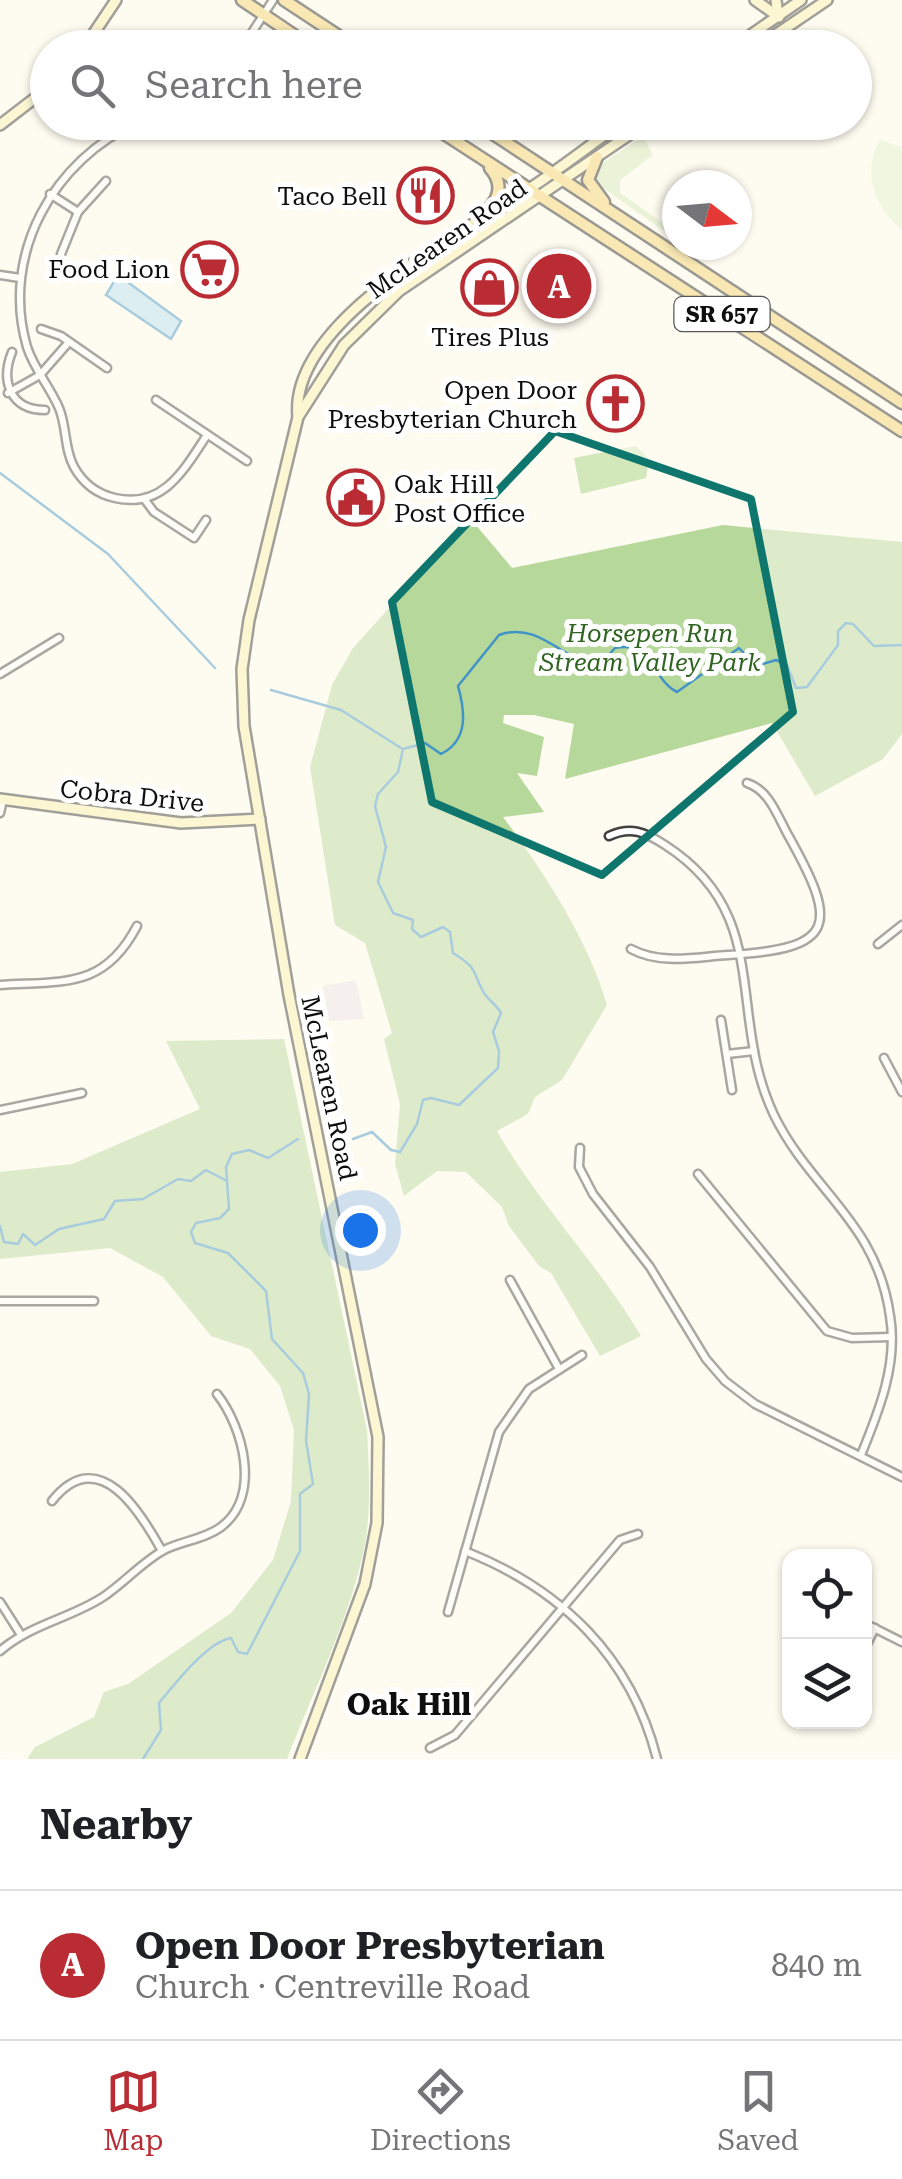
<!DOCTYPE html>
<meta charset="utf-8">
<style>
body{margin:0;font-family:"Roboto Serif",serif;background:#f6f6f6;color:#202124}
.controls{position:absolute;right:30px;bottom:30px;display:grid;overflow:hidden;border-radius:20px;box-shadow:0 2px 8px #0004}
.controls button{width:90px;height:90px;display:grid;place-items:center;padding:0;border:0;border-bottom:2px solid #e0e0e0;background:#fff;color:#202124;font:50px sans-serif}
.compass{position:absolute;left:662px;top:170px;width:90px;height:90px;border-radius:50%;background:#fff;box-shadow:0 2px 8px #0004;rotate:106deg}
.you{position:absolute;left:360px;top:1230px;width:35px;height:35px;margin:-25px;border:8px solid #fff;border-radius:50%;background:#1a73e8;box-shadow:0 0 0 15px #1a73e833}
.badge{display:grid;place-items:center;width:65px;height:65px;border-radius:50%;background:#b92c33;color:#fff;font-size:32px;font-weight:700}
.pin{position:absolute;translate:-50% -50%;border:5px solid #fff;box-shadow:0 2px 10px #0006}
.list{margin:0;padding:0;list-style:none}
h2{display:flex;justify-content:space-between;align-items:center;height:130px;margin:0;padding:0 40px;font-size:42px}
h2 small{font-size:32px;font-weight:400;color:#757577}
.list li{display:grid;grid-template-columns:65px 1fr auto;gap:30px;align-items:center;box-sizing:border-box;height:150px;padding:0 40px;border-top:2px solid #e0e0e0}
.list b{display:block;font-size:38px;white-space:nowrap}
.list p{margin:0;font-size:32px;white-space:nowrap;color:#757577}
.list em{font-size:32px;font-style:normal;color:#757577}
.icon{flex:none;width:55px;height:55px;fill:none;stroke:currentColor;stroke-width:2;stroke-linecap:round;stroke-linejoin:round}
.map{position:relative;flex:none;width:902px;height:1759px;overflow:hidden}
.search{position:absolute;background:#fff;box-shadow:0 2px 8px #0004;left:30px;right:30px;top:30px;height:110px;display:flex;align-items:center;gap:25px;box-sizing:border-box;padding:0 35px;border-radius:55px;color:#757577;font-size:38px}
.sheet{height:280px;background:#fff}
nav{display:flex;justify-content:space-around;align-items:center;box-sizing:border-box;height:140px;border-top:2px solid #e0e0e0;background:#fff;font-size:28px;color:#757577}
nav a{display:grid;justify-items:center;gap:5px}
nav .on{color:#b92c33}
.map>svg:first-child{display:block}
.industrial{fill:#ebe3ec}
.green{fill:#d2e8bb}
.forest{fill:#b7d89b}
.pitch{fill:#e3efcc}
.water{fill:#b7ddf4;stroke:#4193c8;stroke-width:2.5}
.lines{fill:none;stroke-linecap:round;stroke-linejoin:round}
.stream{stroke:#4193c8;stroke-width:2.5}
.street-casing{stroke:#414141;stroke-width:11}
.secondary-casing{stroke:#303030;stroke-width:14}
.primary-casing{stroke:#1f1f1f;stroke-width:15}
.street{stroke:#fff;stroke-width:6}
.secondary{stroke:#fbf2ae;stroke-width:9}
.primary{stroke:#f3d16c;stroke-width:10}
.marked{fill:none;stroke:#0f766e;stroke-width:8;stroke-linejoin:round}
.labels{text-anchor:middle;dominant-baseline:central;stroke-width:10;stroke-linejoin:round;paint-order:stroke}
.shield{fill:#fff;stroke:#565656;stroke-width:2.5}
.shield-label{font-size:22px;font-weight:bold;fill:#0e0e0e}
.poi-label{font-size:25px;fill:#0e0e0e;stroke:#fff;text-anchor:end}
.street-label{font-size:25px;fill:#0e0e0e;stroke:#fff}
.park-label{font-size:25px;font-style:italic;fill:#2f6421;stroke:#fff}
.quarter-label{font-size:30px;font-weight:bold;fill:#0e0e0e;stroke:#fff}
</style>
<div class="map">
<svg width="902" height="1759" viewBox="0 0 902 1759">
<rect width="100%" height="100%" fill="#fefbf0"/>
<path class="industrial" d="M 356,980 L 364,1019 L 329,1021 L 323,986 Z"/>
<g class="green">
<path d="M 637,140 L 645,140 L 653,155 L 620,180 L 620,193 L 664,224 L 667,233 L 596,183 L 597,167 Z"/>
<path d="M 636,446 L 649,459 L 646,478 L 581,494 L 574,458 Z"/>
</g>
<g class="forest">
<path d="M 470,518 L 512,568 L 723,525 L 902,542 L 902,734 L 883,759 L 815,796 L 772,723 L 565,779 L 574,724 L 534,715 L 504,715 L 503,723 L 544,737 L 537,776 L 517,773 L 544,812 L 503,817 C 544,873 587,937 607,1005 L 562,1080 L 535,1097 L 528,1114 L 497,1131 C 539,1205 598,1263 641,1336 L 600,1356 L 551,1273 L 539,1266 L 509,1226 L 502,1207 L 466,1172 L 437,1171 L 404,1196 L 395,1164 L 400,1104 L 384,1039 L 392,1033 L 365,943 L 335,925 L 310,767 L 332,685 L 353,648 Z"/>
<path d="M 284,1039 L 367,1430 C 369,1470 372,1514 363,1554 C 347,1624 313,1692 287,1759 L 27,1759 L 35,1747 L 94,1717 L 104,1692 L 128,1684 L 231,1613 L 273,1560 L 291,1501 L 294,1430 L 280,1386 L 250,1349 L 211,1336 L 163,1277 L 110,1248 L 0,1259 L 0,1172 L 72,1164 L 200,1109 L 166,1041 Z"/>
</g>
<path class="pitch" d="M 880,140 L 902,147 L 902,230 C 875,208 861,172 880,140 Z"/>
<path class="water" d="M 118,275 L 181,321 L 171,339 L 106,295 Z"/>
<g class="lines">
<g class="stream">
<path d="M 0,473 L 108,554 L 215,668"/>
<path d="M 271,690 L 341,710 L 401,748"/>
<path d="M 353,1139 L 372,1132 L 391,1150 L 400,1152 L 417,1124 L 423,1100 L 431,1098 L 459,1105 L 498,1068 L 499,1051 L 493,1032 L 501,1013 C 497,1005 488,1000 484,993 C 471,970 479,969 453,953 L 450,932 L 443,927 L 421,937 L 412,929 L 413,920 L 393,913 L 378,882 L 386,847 L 375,806 L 378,794 L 398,772 L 403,749 L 425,743 L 441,754 C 469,740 465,711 458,686 L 499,635 C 537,621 562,658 597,668 L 615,648 C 653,640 652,680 677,692 L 739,648 L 756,666 L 776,660 L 787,665 L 796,688 L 807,687 L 838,645 L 838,631 L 846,623 L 853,624 L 874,646 L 902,645"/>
<path d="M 0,1226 L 4,1242 L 18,1244 L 23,1234 L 35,1245 L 59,1229 L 104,1219 L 115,1201 L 143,1199 L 178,1179 L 191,1181 L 206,1170 L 225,1180"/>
<path d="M 143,1759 L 161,1730 L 159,1703 C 175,1684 207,1642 231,1638 L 238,1652 L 247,1654 L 300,1551 L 300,1494 L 313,1484 L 306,1441 L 309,1394 L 303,1373 L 272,1339 L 266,1291 L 228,1253 L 195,1243 L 191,1232 L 196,1223 L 220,1218 L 229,1209 L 226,1167 L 232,1154 L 249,1150 L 268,1158 L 298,1139"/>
</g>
<defs>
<g id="street">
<path d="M 209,48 L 211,36"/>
<path d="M 242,48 L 273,0"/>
<path d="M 139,122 C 54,159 0,254 27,347 C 34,369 50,387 59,408 C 67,427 64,449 74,467 C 83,483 97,494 115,498 C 163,509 184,470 207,435"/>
<path d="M 50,194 L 78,212"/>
<path d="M 61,254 L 78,212 L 106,181"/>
<path d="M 0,275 L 20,278"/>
<path d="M 41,329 L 61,336 L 107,368"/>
<path d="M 12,352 C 0,382 11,410 45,410"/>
<path d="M 8,393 L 40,375 L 69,342"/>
<path d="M 156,400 L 247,461"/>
<path d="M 145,500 L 154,512 L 194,538 L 206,520"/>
<path d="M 0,674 L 59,638"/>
<path d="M 0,813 L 3,800"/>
<path d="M 609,836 C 631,826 645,832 665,845 C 774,915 726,1014 774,1115 C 811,1191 877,1222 890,1316 C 898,1364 879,1411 861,1455"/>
<path d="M 878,944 L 902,925"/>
<path d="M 631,949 C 661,965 695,957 728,955 C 838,949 838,924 788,835 C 777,815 769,790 747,783"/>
<path d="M 0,985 C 64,981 104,989 137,926"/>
<path d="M 721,1020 L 732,1090"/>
<path d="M 727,1054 L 754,1051"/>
<path d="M 884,1058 L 902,1092"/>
<path d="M 0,1110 L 82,1093"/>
<path d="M 580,1148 L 579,1167 L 593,1194 L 650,1267 L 706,1359 L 725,1381 L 755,1404 L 902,1477"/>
<path d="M 698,1174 L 827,1331 L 852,1338 L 891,1337"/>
<path d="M 510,1280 L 558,1367"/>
<path d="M 0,1301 L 94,1301"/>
<path d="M 52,1501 C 99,1442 141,1513 162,1551"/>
<path d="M 465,1551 C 561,1589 631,1656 657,1759"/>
<path d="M 0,1602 L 21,1635"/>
<path d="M 448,1612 L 499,1432 L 529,1389 L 582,1355"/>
<path d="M 864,1623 L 902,1642"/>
<path d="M 864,1650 L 875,1628"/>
<path d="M 0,1651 C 31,1624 69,1619 103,1597 C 124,1583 141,1563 164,1550 C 182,1541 205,1539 221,1527 C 262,1496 243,1427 217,1394"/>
<path d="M 430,1748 L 455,1735 L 620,1540 L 638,1534"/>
</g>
<g id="secondary">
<path d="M 755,0 L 779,17"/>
<path d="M 776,0 L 778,16"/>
<path d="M 84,48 L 116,0"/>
<path d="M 732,48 L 801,0"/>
<path d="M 756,48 L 827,0"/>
<path d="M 0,125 L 48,88"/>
<path d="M 298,417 C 288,322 461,234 529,189 C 561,168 591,144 623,122"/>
<path d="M 0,799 L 181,823 L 260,819"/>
<path d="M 300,1759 L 365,1584 L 377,1523 L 378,1437 L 289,995 L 244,726 L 242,669 L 249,620 L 298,417 L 344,345 L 399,291 L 648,122"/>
</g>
<g id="primary">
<path d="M 242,0 L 313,48"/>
<path d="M 284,0 L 357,48"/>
<path d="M 426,122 L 902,431"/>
<path d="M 475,122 L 902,403"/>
<path d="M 597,157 L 588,180 L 604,202"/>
<path d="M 473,225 C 491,208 510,191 490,168"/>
</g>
</defs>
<use href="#street" class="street-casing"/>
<use href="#secondary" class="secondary-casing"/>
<use href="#primary" class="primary-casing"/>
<use href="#street" class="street"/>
<use href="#secondary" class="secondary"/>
<use href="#primary" class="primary"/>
</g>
<path d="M0 0H902V1759H0ZM 555,431 L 751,499 L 793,712 L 602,875 L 432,802 L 392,602 Z" fill="#fefbf0" fill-opacity=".55" fill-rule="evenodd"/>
<path class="marked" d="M 555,431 L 751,499 L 793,712 L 602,875 L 432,802 L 392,602 Z"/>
<defs>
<symbol id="restaurant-ring" viewBox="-11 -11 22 22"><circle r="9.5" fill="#fff" stroke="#b92c33" stroke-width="1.5"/><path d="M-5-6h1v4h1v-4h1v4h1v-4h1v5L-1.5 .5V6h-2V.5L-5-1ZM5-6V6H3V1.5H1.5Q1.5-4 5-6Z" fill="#b92c33"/></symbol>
<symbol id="supermarket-ring" viewBox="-11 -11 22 22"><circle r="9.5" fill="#fff" stroke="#b92c33" stroke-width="1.5"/><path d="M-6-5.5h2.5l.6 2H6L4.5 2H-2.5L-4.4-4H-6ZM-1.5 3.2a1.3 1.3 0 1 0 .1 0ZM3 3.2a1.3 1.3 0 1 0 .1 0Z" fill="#b92c33"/></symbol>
<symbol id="shop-ring" viewBox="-11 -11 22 22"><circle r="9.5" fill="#fff" stroke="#b92c33" stroke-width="1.5"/><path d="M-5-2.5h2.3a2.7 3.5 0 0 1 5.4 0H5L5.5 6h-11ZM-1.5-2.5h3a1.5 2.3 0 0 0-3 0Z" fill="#b92c33"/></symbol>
<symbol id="church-ring" viewBox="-11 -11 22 22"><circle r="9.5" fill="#fff" stroke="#b92c33" stroke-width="1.5"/><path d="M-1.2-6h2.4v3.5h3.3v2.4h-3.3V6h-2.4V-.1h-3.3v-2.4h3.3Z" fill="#b92c33"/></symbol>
<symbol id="civic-ring" viewBox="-11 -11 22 22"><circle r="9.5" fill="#fff" stroke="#b92c33" stroke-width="1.5"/><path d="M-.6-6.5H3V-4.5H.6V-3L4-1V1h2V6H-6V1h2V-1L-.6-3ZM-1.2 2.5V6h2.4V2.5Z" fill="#b92c33"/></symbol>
</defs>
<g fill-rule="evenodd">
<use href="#restaurant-ring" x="394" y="164" width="63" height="63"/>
<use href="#supermarket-ring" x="178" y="238" width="63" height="63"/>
<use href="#shop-ring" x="458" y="256" width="63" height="63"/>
<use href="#church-ring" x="584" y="372" width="63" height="63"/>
<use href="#civic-ring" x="324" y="466" width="63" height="63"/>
</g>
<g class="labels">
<rect class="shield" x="674.5" y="297" width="95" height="34" rx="8"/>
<g class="shield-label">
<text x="722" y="314">SR 657</text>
</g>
<g class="poi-label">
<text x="387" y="196">Taco Bell</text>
<text x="170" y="269">Food Lion</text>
<text x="490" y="337" text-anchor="middle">Tires Plus</text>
<text x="577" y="390">Open Door<tspan x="577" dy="29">Presbyterian Church</tspan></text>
<text x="394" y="484" text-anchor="start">Oak Hill<tspan x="394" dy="29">Post Office</tspan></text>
</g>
<g class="street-label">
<text transform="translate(447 239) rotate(-35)">McLearen Road</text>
<text transform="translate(132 796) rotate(6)">Cobra Drive</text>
<text transform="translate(329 1088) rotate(78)">McLearen Road</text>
</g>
<g class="park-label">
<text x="650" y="633">Horsepen Run<tspan x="650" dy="29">Stream Valley Park</tspan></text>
</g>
<g class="quarter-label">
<text x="409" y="1704">Oak Hill</text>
</g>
</g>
</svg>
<div class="controls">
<button><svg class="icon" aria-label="locate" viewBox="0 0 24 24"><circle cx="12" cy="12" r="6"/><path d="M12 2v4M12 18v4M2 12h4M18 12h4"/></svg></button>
<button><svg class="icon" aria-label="layers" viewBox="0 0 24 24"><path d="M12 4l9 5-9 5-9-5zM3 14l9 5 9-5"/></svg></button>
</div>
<svg class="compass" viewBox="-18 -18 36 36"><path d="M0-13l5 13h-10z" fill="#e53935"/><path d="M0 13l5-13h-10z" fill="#757577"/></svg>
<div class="you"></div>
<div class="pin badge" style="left:559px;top:286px">A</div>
<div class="search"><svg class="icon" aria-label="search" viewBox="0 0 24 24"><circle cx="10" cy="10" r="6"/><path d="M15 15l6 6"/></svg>Search here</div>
</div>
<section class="sheet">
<h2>Nearby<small></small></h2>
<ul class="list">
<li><span class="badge">A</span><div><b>Open Door Presbyterian</b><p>Church · Centreville Road</p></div><em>840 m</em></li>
</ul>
</section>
<nav>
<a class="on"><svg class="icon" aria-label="map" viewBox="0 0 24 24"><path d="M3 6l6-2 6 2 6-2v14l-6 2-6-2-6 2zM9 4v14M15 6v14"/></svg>Map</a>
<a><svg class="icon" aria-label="directions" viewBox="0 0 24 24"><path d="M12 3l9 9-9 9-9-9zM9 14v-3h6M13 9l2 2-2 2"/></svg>Directions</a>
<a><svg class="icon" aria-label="saved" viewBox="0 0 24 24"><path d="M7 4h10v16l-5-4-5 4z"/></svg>Saved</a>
</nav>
